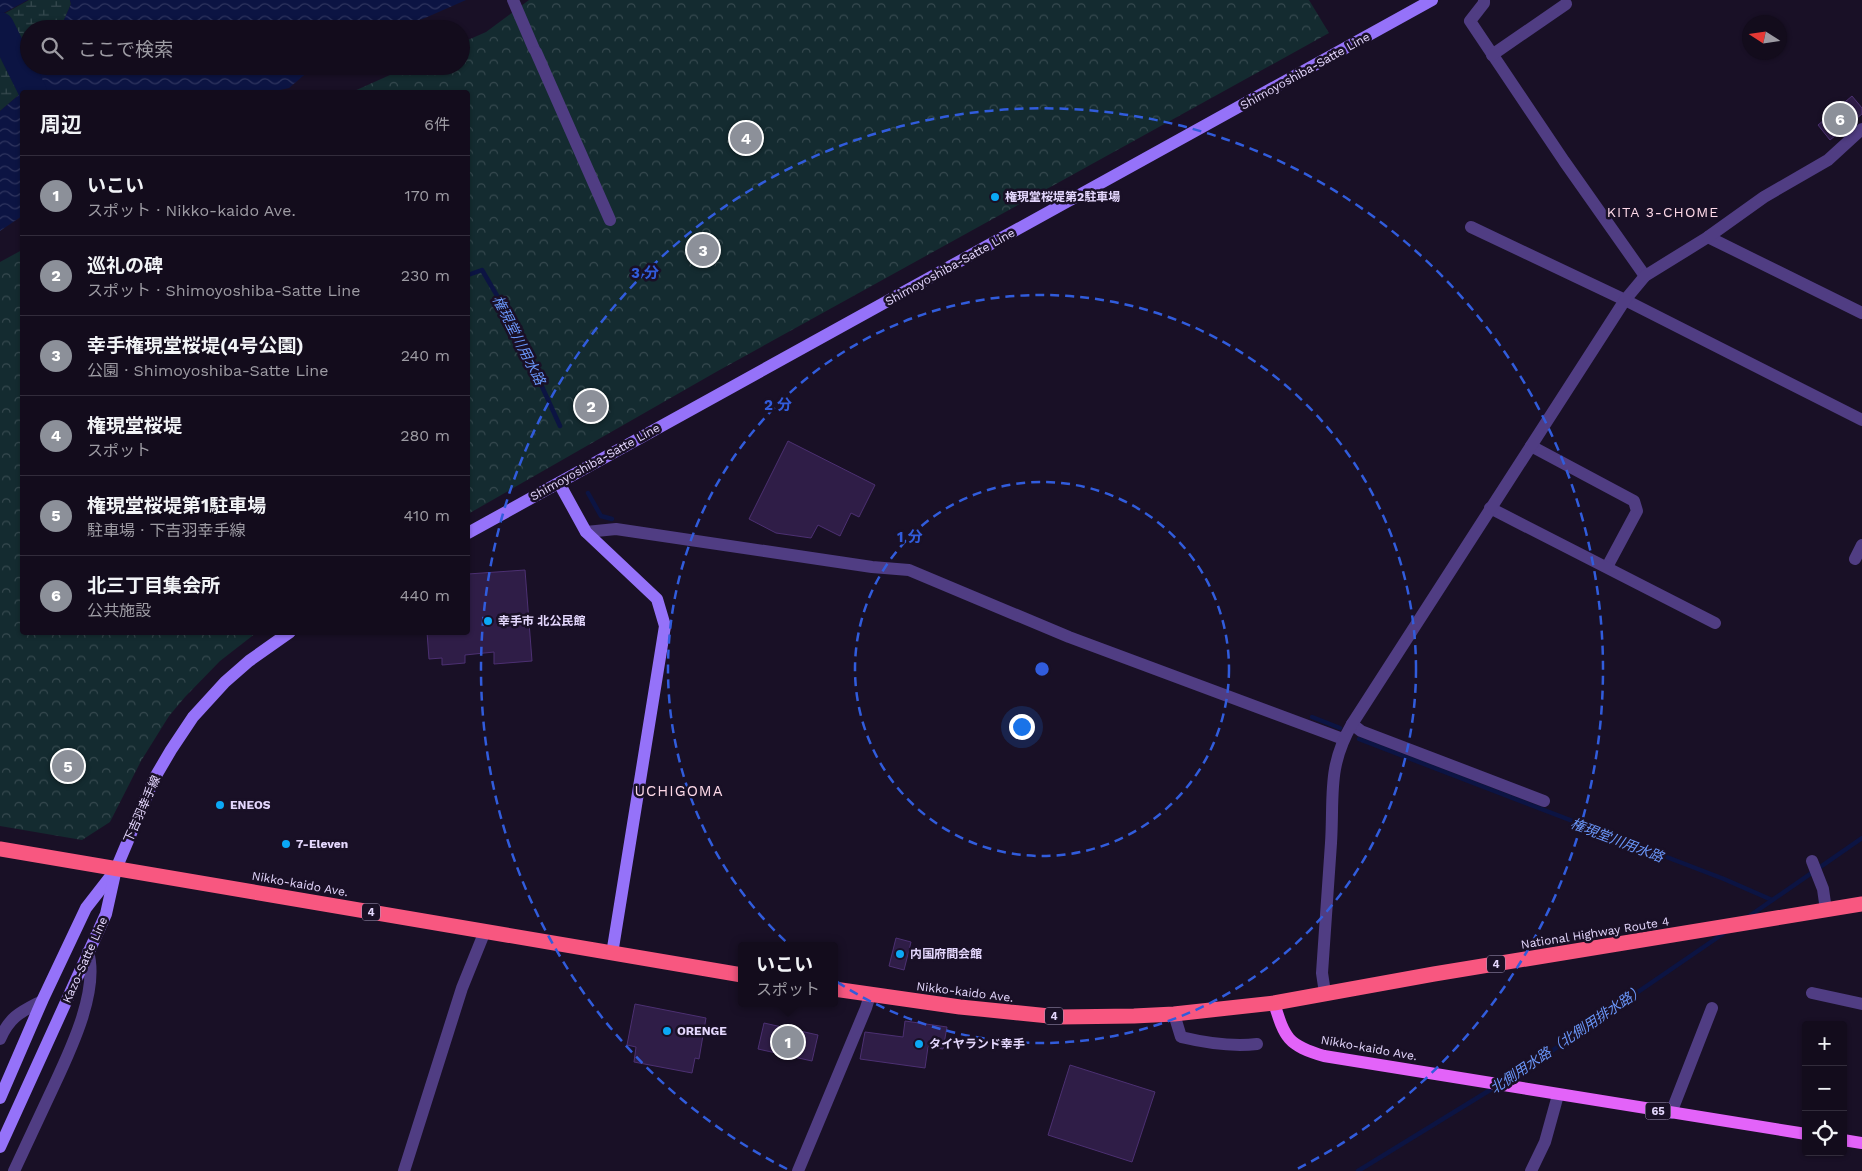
<!DOCTYPE html>
<html lang="ja">
<meta charset="utf-8">
<style>
body{margin:0;font-family:"Work Sans","Noto Sans JP",sans-serif;background:#1c1525;color:#f1f3f6}
.controls{position:absolute;right:15px;bottom:15px;display:grid;overflow:hidden;border-radius:5px;box-shadow:0 1px 4px #0004}
.controls button{width:45px;height:45px;display:grid;place-items:center;padding:0;border:0;border-bottom:1px solid #322c3b;background:#130c1c;color:#f1f3f6;font:25px sans-serif}
.compass{position:absolute;left:1742px;top:15px;width:45px;height:45px;border-radius:50%;background:#130c1c;box-shadow:0 1px 4px #0004;rotate:282deg}
.you{position:absolute;left:1021px;top:726px;width:18px;height:18px;margin:-12px;border:4px solid #fff;border-radius:50%;background:#1a73e8;box-shadow:0 0 0 8px #1a73e833}
.badge{display:grid;place-items:center;width:32px;height:32px;border-radius:50%;background:#8c9099;color:#fff;font-size:16px;font-weight:700}
.pin{position:absolute;translate:-50% -50%;border:2px solid #fff;box-shadow:0 1px 5px #0006}
.popup{position:absolute;left:738px;top:942px;width:100px;height:65px;box-sizing:border-box;display:grid;place-content:center;border-radius:5px;background:#130c1c;filter:drop-shadow(0 1px 4px #0005);font-size:16px;white-space:nowrap;color:#9d9ba3}
.popup b{font-size:19px;color:#f1f3f6}
.popup::after{content:'';position:absolute;left:50%;top:100%;margin-left:-10px;border:10px solid transparent;border-top-color:#130c1c}
.list{margin:0;padding:0;list-style:none}
h2{display:flex;justify-content:space-between;align-items:center;height:65px;margin:0;padding:0 20px;font-size:21px}
h2 small{font-size:16px;font-weight:400;color:#9d9ba3}
.list li{display:grid;grid-template-columns:32px 1fr auto;gap:15px;align-items:center;box-sizing:border-box;height:80px;padding:0 20px;border-top:1px solid #322c3b}
.list b{display:block;font-size:19px;white-space:nowrap}
.list p{margin:0;font-size:16px;white-space:nowrap;color:#9d9ba3}
.list em{font-size:16px;font-style:normal;color:#9d9ba3}
.icon{flex:none;width:28px;height:28px;fill:none;stroke:currentColor;stroke-width:2;stroke-linecap:round;stroke-linejoin:round}
.map{position:relative;flex:none;width:1862px;height:1171px;overflow:hidden}
.search{position:absolute;background:#130c1c;box-shadow:0 1px 4px #0004;left:20px;top:20px;width:450px;height:55px;display:flex;align-items:center;gap:12px;box-sizing:border-box;padding:0 18px;border-radius:28px;color:#9d9ba3;font-size:19px}
.panel{position:absolute;background:#130c1c;box-shadow:0 1px 4px #0004;left:20px;top:90px;width:450px;height:545px;border-radius:5px}
.map>svg:first-child{display:block}
.wetland{fill:url(#wetland-marsh)}
.park{fill:url(#park-crowns)}
.water{fill:url(#water-waves)}
.lines{fill:none;stroke-linecap:round;stroke-linejoin:round}
.stream{stroke:#0c1443;stroke-width:4.5}
.river{stroke:#0c1443;stroke-width:28}
.building{fill:#2f1d47;stroke:#4c3072}
.street{stroke:#503d83;stroke-width:12}
.secondary{stroke:#9572f9;stroke-width:12}
.primary{stroke:#e363f9;stroke-width:12}
.highway{stroke:#f85780;stroke-width:15}
.ring{fill:none;stroke:#315cdc;stroke-width:2.5;stroke-dasharray:9 6}
.poi-dot{fill:#0ba8f5;stroke:#191026;stroke-width:2}
.labels{text-anchor:middle;dominant-baseline:central;stroke-width:5;stroke-linejoin:round;paint-order:stroke}
.shield{fill:#191026;stroke:#a79bbc;stroke-width:1}
.shield-label{font-size:11px;font-weight:bold;fill:#e4d7fd}
.street-label{font-size:12px;fill:#e4d7fd;stroke:#191026}
.poi-label{font-size:12px;font-weight:bold;fill:#e4d7fd;stroke:#191026;text-anchor:start}
.neighbourhood-label{font-size:14px;letter-spacing:1px;fill:#fed9e8;stroke:#191026}
.water-label{font-size:14px;font-style:italic;fill:#6a96f9;stroke:#191026}
.quarter-label{font-size:15px;letter-spacing:1px;fill:#fed9e8;stroke:#191026}
.centre{fill:#315cdc;stroke:#191026;stroke-width:2.5}
.ring-label{font-size:15px;text-anchor:middle;font-weight:bold;fill:#315cdc;stroke:#191026;stroke-width:5;stroke-linejoin:round;paint-order:stroke}
</style>
<div class="map">
<svg width="1862" height="1171" viewBox="0 0 1862 1171">
<defs>
<pattern id="wetland-marsh" width="20" height="14" patternUnits="userSpaceOnUse" patternTransform="scale(1.25)"><rect width="20" height="14" fill="#142b30"/><path d="M1 5h8M5 5V1M11 12h8M15 12V8" fill="none" stroke="#36494f"/></pattern>
<pattern id="park-crowns" width="20" height="18" patternUnits="userSpaceOnUse" patternTransform="scale(1.25)"><rect width="20" height="18" fill="#142b30"/><path d="M2 6a3 3 0 1 1 6 0M12 15a3 3 0 1 1 6 0" fill="none" stroke="#36494f"/></pattern>
<pattern id="water-waves" width="16" height="10" patternUnits="userSpaceOnUse" patternTransform="scale(1.25)"><rect width="16" height="10" fill="#0c1443"/><path d="M0 5q4-4 8 0t8 0" fill="none" stroke="#2f355f"/></pattern>
</defs>
<rect width="100%" height="100%" fill="#191026"/>
<path class="wetland" d="M 29,0 L 70,0 L 71,4 L 60,29 L 29,29 L 29,66 L 42,66 L 20,94 L 0,111 L 0,16 Z"/>
<g class="park">
<path d="M 529,0 L 1309,0 L 1329,33 L 716,372 L 468,514 L 468,92 L 352,92 L 410,66 L 461,66 L 461,43 L 486,32 Z"/>
<path d="M 22,250 L 22,632 L 256,633 L 220,661 L 185,697 L 169,716 L 141,761 L 110,822 L 82,840 L 0,826 L 0,262 Z"/>
</g>
<g class="water">
<path d="M 0,0 L 28,0 L 0,15 Z"/>
<path d="M 70,0 L 466,0 L 425,18 L 392,29 L 60,29 L 71,4 Z"/>
<path d="M 42,66 L 317,66 L 310,70 L 289,88 L 271,92 L 22,92 L 22,216 L 0,231 L 0,111 L 20,94 Z"/>
</g>
<g class="lines">
<g class="stream">
<path d="M 468,275 L 482,270 L 512,321 L 560,426"/>
<path d="M 588,493 L 601,516 L 612,519"/>
<path d="M 1312,717 L 1340,728"/>
<path d="M 1359,739 L 1724,879 L 1772,900"/>
<path d="M 1748,917 L 1862,838"/>
<path d="M 1504,1082 L 1524,1070 L 1727,931"/>
<path d="M 1358,1171 L 1495,1087"/>
</g>
<path class="river" d="M 0,26 L 33,92"/>
</g>
<g class="building">
<path d="M 1852,96 L 1862,108 L 1862,114 L 1830,140 L 1818,125 Z"/>
<path d="M 788,441 L 875,485 L 859,517 L 851,513 L 840,536 L 818,525 L 811,538 L 776,533 L 749,519 Z"/>
<path d="M 525,570 L 532,661 L 494,664 L 494,652 L 465,655 L 465,663 L 442,665 L 442,658 L 429,659 L 427,632 L 468,632 L 468,574 Z"/>
<path d="M 896,938 L 911,942 L 904,970 L 889,966 Z"/>
<path d="M 635,1004 L 706,1018 L 699,1059 L 695,1058 L 692,1073 L 634,1062 L 636,1047 L 627,1045 Z"/>
<path d="M 905,1021 L 947,1027 L 943,1049 L 928,1047 L 925,1068 L 860,1059 L 865,1032 L 903,1037 Z"/>
<path d="M 764,1023 L 818,1035 L 812,1061 L 758,1049 Z"/>
<path d="M 1070,1065 L 1155,1092 L 1132,1162 L 1048,1135 Z"/>
</g>
<g class="lines">
<g class="street">
<path d="M 513,0 L 534,49"/>
<path d="M 1484,0 L 1484,3 L 1470,21 L 1564,161 L 1645,276"/>
<path d="M 536,52 L 610,220"/>
<path d="M 1492,55 L 1566,4"/>
<path d="M 1471,227 L 1625,300 L 1862,420"/>
<path d="M 1708,237 L 1862,313"/>
<path d="M 1531,446 L 1634,501 L 1637,511 L 1607,567"/>
<path d="M 1490,508 L 1715,623"/>
<path d="M 586,532 L 616,529 L 872,567 L 909,570 L 1069,637 L 1343,739"/>
<path d="M 1855,559 L 1862,545"/>
<path d="M 1352,724 L 1361,731 L 1544,801"/>
<path d="M 1812,861 L 1823,889 L 1826,910"/>
<path d="M 1325,993 L 1322,973 C 1325,930 1328,886 1331,843 C 1334,796 1327,767 1352,724 L 1625,300 L 1645,276 L 1708,237 L 1764,197 L 1828,160 L 1862,129"/>
<path d="M 1812,993 L 1862,1004"/>
<path d="M 1174,1014 L 1181,1037 C 1206,1043 1231,1047 1257,1044"/>
<path d="M 0,1039 C 10,1016 21,1012 42,1001"/>
<path d="M 1671,1113 L 1712,1008"/>
<path d="M 14,1171 C 26,1145 38,1120 50,1094 C 67,1057 100,993 88,952"/>
<path d="M 404,1171 L 462,988 L 485,931"/>
<path d="M 798,1171 L 866,1008 L 870,995"/>
<path d="M 1531,1171 L 1545,1142 L 1558,1095"/>
</g>
<g class="secondary">
<path d="M 559,483 L 586,532 L 657,599 L 665,626 L 612,954"/>
<path d="M 468,533 L 1432,0"/>
<path d="M 0,1098 L 42,1001 L 86,908 L 114,872"/>
<path d="M 0,1147 L 106,914 L 116,869 L 154,779 L 171,750 L 193,717 L 225,682 L 249,661 L 290,632"/>
</g>
<g class="primary">
<path d="M 1274,1003 C 1285,1038 1287,1045 1324,1056 L 1806,1134"/>
<path d="M 1843,1140 L 1862,1143"/>
</g>
<g class="highway">
<path d="M 0,849 C 247,890 494,935 742,975"/>
<path d="M 834,989 L 960,1007 L 1059,1017 L 1134,1016 L 1174,1014 L 1274,1003 L 1434,974 L 1862,904"/>
</g>
</g>
<g class="ring">
<circle cx="1042" cy="669" r="187"/>
<circle cx="1042" cy="669" r="374"/>
<path d="M787 1169A561 561 0 1 1 1297 1169"/>
</g>
<g class="poi-dot">
<circle cx="995" cy="197" r="5"/>
<circle cx="488" cy="621" r="5"/>
<circle cx="220" cy="805" r="5"/>
<circle cx="286" cy="844" r="5"/>
<circle cx="900" cy="954" r="5"/>
<circle cx="667" cy="1031" r="5"/>
<circle cx="919" cy="1044" r="5"/>
</g>
<g class="labels">
<g class="shield">
<rect x="362" y="903.5" width="18" height="17" rx="4"/>
<rect x="1487" y="955.5" width="18" height="17" rx="4"/>
<rect x="1045" y="1007.5" width="18" height="17" rx="4"/>
<rect x="1645.5" y="1102.5" width="25" height="17" rx="4"/>
</g>
<g class="shield-label">
<text x="371" y="912">4</text>
<text x="1496" y="964">4</text>
<text x="1054" y="1016">4</text>
<text x="1658" y="1111">65</text>
</g>
<g class="street-label">
<text transform="translate(1305 71) rotate(-29)">Shimoyoshiba-Satte Line</text>
<text transform="translate(950 267) rotate(-29)">Shimoyoshiba-Satte Line</text>
<text transform="translate(595 462) rotate(-29)">Shimoyoshiba-Satte Line</text>
<text transform="translate(142 809) rotate(-66)">下吉羽幸手線</text>
<text transform="translate(300 884) rotate(10)">Nikko-kaido Ave.</text>
<text transform="translate(1595 933) rotate(-9)">National Highway Route 4</text>
<text transform="translate(85 960) rotate(-66)">Kazo-Satte Line</text>
<text transform="translate(965 992) rotate(7)">Nikko-kaido Ave.</text>
<text transform="translate(1369 1048) rotate(10)">Nikko-kaido Ave.</text>
</g>
<g class="poi-label">
<text x="1005" y="197">権現堂桜堤第2駐車場</text>
<text x="498" y="621">幸手市 北公民館</text>
<text x="230" y="805">ENEOS</text>
<text x="296" y="844">7-Eleven</text>
<text x="910" y="954">内国府間会館</text>
<text x="677" y="1031">ORENGE</text>
<text x="929" y="1044">タイヤランド幸手</text>
</g>
<g class="neighbourhood-label">
<text x="1663" y="212">KITA 3-CHOME</text>
</g>
<g class="water-label">
<text transform="translate(519 340) rotate(63)">権現堂川用水路</text>
<text transform="translate(1617 840) rotate(21)">権現堂川用水路</text>
<text transform="translate(1567 1039) rotate(-34)">北側用水路（北側用排水路）</text>
</g>
<g class="quarter-label">
<text x="679" y="791">UCHIGOMA</text>
</g>
</g>
<circle cx="1042" cy="669" r="8" class="centre"/>
<g class="ring-label">
<text x="645" y="278">3 分</text>
<text x="778" y="410">2 分</text>
<text x="910" y="542">1 分</text>
</g>
</svg>
<div class="controls">
<button>+</button>
<button>−</button>
<button><svg class="icon" aria-label="locate" viewBox="0 0 24 24"><circle cx="12" cy="12" r="6"/><path d="M12 2v4M12 18v4M2 12h4M18 12h4"/></svg></button>
</div>
<svg class="compass" viewBox="-18 -18 36 36"><path d="M0-13l5 13h-10z" fill="#e53935"/><path d="M0 13l5-13h-10z" fill="#9d9ba3"/></svg>
<div class="you"></div>
<div class="pin badge" style="left:788px;top:1042px">1</div>
<div class="popup"><b>いこい</b>スポット</div>
<div class="pin badge" style="left:591px;top:406px">2</div>
<div class="pin badge" style="left:703px;top:250px">3</div>
<div class="pin badge" style="left:746px;top:138px">4</div>
<div class="pin badge" style="left:68px;top:766px">5</div>
<div class="pin badge" style="left:1840px;top:119px">6</div>
<div class="search"><svg class="icon" aria-label="search" viewBox="0 0 24 24"><circle cx="10" cy="10" r="6"/><path d="M15 15l6 6"/></svg>ここで検索</div>
<section class="panel">
<h2>周辺<small>6件</small></h2>
<ul class="list">
<li><span class="badge">1</span><div><b>いこい</b><p>スポット · Nikko-kaido Ave.</p></div><em>170 m</em></li>
<li><span class="badge">2</span><div><b>巡礼の碑</b><p>スポット · Shimoyoshiba-Satte Line</p></div><em>230 m</em></li>
<li><span class="badge">3</span><div><b>幸手権現堂桜堤(4号公園)</b><p>公園 · Shimoyoshiba-Satte Line</p></div><em>240 m</em></li>
<li><span class="badge">4</span><div><b>権現堂桜堤</b><p>スポット</p></div><em>280 m</em></li>
<li><span class="badge">5</span><div><b>権現堂桜堤第1駐車場</b><p>駐車場 · 下吉羽幸手線</p></div><em>410 m</em></li>
<li><span class="badge">6</span><div><b>北三丁目集会所</b><p>公共施設</p></div><em>440 m</em></li>
</ul>
</section>
</div>
